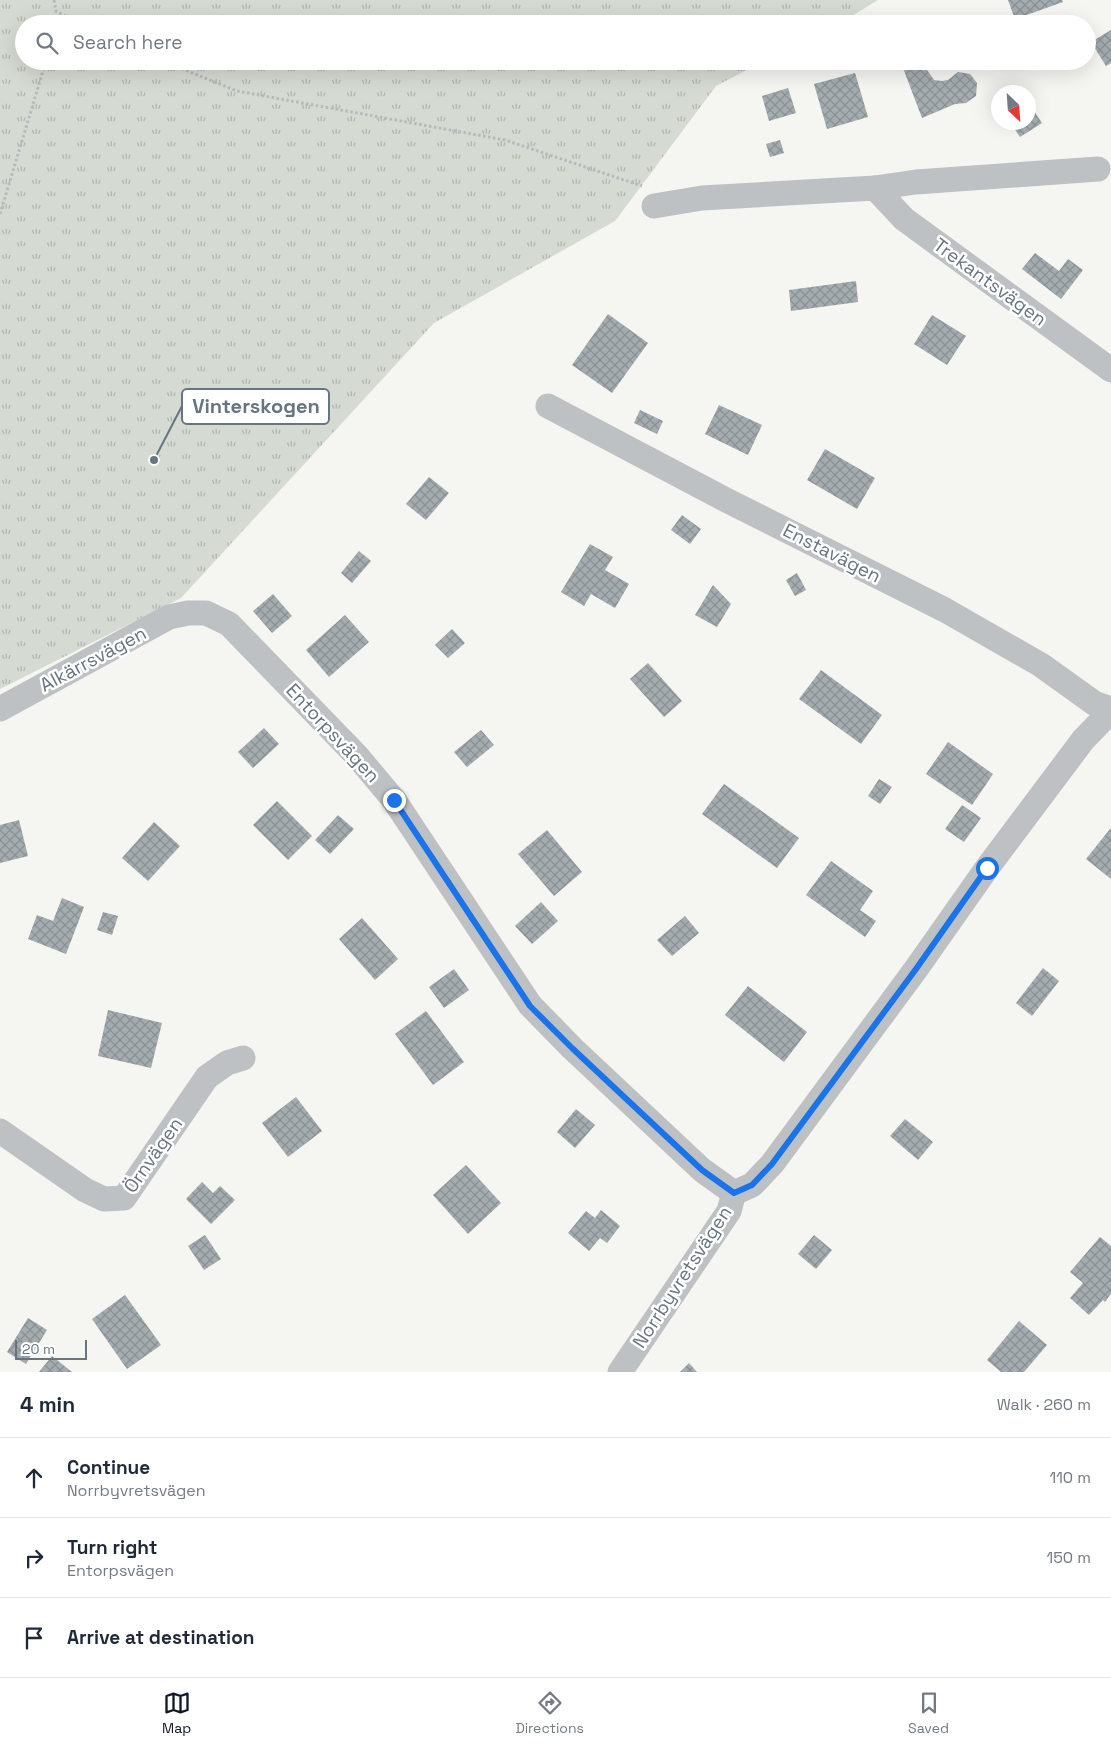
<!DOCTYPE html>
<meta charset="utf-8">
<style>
body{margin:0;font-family:"Space Grotesk",sans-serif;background:#f2f2f3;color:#1f2937}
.compass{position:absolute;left:991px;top:85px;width:45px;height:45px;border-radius:50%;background:#fff;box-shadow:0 5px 20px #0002;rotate:155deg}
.scale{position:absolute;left:15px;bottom:12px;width:72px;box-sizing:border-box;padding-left:5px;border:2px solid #677580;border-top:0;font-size:14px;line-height:18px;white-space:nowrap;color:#677580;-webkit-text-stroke:4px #fff;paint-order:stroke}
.stop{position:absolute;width:15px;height:15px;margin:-11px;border:4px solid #1a73e8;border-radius:50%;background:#fff}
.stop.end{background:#1a73e8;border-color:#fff;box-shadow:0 1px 5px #0008}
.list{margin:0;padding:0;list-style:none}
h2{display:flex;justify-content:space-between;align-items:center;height:65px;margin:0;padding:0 20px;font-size:21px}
h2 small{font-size:16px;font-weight:400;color:#747a83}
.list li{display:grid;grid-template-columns:32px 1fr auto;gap:15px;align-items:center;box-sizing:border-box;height:80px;padding:0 20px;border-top:1px solid #e0e1e3}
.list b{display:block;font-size:19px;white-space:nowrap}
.list p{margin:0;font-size:16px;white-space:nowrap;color:#747a83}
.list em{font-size:16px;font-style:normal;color:#747a83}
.icon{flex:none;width:28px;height:28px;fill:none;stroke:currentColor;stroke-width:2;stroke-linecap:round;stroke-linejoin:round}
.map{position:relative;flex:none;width:1111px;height:1372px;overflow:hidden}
.search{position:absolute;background:#fff;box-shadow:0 5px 20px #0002;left:15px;right:15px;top:15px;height:55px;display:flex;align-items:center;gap:12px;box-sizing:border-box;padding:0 18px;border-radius:28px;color:#747a83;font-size:19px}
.sheet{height:305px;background:#fff}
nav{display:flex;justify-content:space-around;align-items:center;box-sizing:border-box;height:70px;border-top:1px solid #e0e1e3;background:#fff;font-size:14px;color:#747a83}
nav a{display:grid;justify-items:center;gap:2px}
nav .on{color:#111827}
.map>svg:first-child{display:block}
.park{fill:url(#park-tufts)}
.building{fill:url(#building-cross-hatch)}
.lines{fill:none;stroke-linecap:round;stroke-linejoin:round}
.path{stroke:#b7babc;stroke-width:3;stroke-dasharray:2.5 2.5;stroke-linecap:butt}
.street{stroke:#bdc1c4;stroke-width:25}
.route{stroke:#1a73e8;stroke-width:6}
.labels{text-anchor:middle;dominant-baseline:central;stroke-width:5;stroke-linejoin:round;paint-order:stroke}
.street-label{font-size:19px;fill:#677580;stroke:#fff}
.leader{fill:none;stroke:#677580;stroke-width:2}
.callout-dot{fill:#677580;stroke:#fff;stroke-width:2}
.callout{fill:#fff;stroke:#677580;stroke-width:2}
.callout-label{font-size:20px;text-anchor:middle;font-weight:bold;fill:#677580}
</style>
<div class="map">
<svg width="1111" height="1372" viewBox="0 0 1111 1372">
<defs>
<pattern id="park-tufts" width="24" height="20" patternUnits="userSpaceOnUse" patternTransform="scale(1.25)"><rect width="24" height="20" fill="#d5dad2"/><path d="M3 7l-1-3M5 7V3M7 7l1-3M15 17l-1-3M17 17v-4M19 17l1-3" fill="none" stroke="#b1b5b0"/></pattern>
<pattern id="building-cross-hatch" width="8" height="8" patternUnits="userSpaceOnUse" patternTransform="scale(1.25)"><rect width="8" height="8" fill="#a5acb0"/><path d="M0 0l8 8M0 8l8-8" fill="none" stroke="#8a9194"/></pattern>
</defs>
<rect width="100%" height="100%" fill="#f5f5f2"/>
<path class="park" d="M 0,0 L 878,0 L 839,24 L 24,24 L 24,61 L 764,61 L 716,86 L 615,221 L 434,323 L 181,598 L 0,689 Z"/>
<g class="building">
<path d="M 1008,0 L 1062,0 L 1063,2 L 1015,19 Z"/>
<path d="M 1111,30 L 1111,63 L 1106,66 L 1091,42 Z"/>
<path d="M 918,61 L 921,61 L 934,80 L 942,81 L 948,80 L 958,72 L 970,74 L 977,83 L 976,96 L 966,103 L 955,104 L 922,118 L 903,68 Z"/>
<path d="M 855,73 L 868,117 L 827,129 L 814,84 Z"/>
<path d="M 788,88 L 796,113 L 769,121 L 762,96 Z"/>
<path d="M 1028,102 L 1042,123 L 1020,137 L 1010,122 L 1028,122 Z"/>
<path d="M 780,140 L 784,153 L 770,157 L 766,144 Z"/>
<path d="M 1035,253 L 1059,271 L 1068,259 L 1083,270 L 1061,299 L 1022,269 Z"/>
<path d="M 856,281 L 858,302 L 791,311 L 789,290 Z"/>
<path d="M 608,314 L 648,343 L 612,393 L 572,365 Z"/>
<path d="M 932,315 L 966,336 L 947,365 L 914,344 Z"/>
<path d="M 719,405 L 762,425 L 748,455 L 705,434 Z"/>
<path d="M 640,410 L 663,421 L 657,434 L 634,423 Z"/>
<path d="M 825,449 L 875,478 L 857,509 L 807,480 Z"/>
<path d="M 429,477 L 449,493 L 426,520 L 406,504 Z"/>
<path d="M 682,515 L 701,529 L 690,544 L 671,530 Z"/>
<path d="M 590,544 L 613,557 L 605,570 L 629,584 L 615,608 L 591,594 L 584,606 L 561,592 Z"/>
<path d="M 359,551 L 371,561 L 352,583 L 341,573 Z"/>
<path d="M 797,573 L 806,590 L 795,596 L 786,580 Z"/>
<path d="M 713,585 L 731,604 L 717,627 L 695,615 Z"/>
<path d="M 273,594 L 292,616 L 272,633 L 253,611 Z"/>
<path d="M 345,615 L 369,642 L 329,677 L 306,650 Z"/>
<path d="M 452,629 L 465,643 L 448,658 L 435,645 Z"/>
<path d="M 648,663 L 682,701 L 664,717 L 630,679 Z"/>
<path d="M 821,670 L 882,715 L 861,744 L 799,699 Z"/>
<path d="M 264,728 L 279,744 L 253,768 L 238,752 Z"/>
<path d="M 481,730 L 494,745 L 467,767 L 454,752 Z"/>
<path d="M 948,742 L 993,774 L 972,805 L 926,774 Z"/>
<path d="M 879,779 L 892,787 L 880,804 L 868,796 Z"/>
<path d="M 724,784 L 799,838 L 777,868 L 702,814 Z"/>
<path d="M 277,801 L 312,836 L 288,860 L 253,825 Z"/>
<path d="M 962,805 L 981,818 L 964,842 L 945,829 Z"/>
<path d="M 338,815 L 354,829 L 330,854 L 315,840 Z"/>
<path d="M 19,820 L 28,856 L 0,863 L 0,825 Z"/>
<path d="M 154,822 L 180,846 L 148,881 L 122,858 Z"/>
<path d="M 1110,829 L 1111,830 L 1111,879 L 1086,859 Z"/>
<path d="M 547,830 L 582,872 L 554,896 L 518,854 Z"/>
<path d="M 831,861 L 873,891 L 860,910 L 876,921 L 865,937 L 806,895 Z"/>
<path d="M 62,898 L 84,907 L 66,954 L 28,939 L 37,915 L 53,921 Z"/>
<path d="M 541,902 L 558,921 L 532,944 L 515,926 Z"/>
<path d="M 103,912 L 118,916 L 112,935 L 97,930 Z"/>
<path d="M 685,916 L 699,933 L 672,956 L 657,940 Z"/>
<path d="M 362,918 L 398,959 L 375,980 L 339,939 Z"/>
<path d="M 1043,968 L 1059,981 L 1032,1016 L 1016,1003 Z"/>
<path d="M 454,969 L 469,990 L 444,1008 L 429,987 Z"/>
<path d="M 748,986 L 807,1032 L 784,1062 L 725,1015 Z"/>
<path d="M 108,1010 L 162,1023 L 151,1068 L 98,1056 Z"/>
<path d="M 426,1011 L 464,1062 L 433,1085 L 395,1034 Z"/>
<path d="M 296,1097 L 322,1131 L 288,1157 L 262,1123 Z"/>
<path d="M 576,1109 L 595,1125 L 575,1148 L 557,1132 Z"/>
<path d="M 905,1119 L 933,1142 L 918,1160 L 890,1136 Z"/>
<path d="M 466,1165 L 501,1203 L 468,1234 L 433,1195 Z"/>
<path d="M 202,1182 L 213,1193 L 220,1186 L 235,1200 L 211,1224 L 186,1199 Z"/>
<path d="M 601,1210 L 620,1226 L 607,1243 L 600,1238 L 589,1251 L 568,1233 L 586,1211 L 595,1218 Z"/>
<path d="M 205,1235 L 221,1259 L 204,1270 L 188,1246 Z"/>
<path d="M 814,1235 L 832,1250 L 816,1269 L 798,1254 Z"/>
<path d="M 1100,1237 L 1111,1246 L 1111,1294 L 1105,1302 L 1103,1300 L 1089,1315 L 1070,1298 L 1083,1283 L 1070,1272 Z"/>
<path d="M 125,1295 L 161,1345 L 127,1369 L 92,1319 Z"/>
<path d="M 28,1318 L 47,1330 L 26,1364 L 7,1352 Z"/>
<path d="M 1019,1321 L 1047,1345 L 1024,1372 L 1001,1372 L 987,1360 Z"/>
<path d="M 52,1356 L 72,1372 L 39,1372 Z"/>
<path d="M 689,1363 L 697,1372 L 680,1372 Z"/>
</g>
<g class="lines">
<g class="path">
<path d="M 54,0 L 56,11 L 80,24"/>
<path d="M 163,61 L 237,91 L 505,140 L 642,186"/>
<path d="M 0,214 L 46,61"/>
</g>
<g class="street">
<path d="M 875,188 L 916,182 L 1098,169"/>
<path d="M 654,206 L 702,198 L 875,188 L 904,219 L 1111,370"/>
<path d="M 548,406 L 728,501 L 945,610 L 1041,665 L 1094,703 L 1111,709"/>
<path d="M 0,709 L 169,617 L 188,613 L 206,613 L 229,624 L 357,756 L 394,800 L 530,1005 L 572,1048 L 702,1170 L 734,1193"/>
<path d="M 0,1131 L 85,1190 L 104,1199 L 124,1198 L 207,1077 L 227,1063 L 243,1058"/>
<path d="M 620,1372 L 729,1211 L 734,1193 L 752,1185 L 772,1164 L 916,969 L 987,868 L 1083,740 L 1111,711"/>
</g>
</g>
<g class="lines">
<path class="route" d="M 394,800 L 530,1006 L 572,1048 L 702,1170 L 734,1193 L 752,1185 L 772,1164 L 916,969 L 987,868"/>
</g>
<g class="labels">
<g class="street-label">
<text transform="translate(990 282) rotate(36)">Trekantsvägen</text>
<text transform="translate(832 553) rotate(27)">Enstavägen</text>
<text transform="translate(93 659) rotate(-28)">Alkärrsvägen</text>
<text transform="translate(333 733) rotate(47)">Entorpsvägen</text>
<text transform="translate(153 1155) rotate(-55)">Örnvägen</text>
<text transform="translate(682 1277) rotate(-57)">Norrbyvretsvägen</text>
</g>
</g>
<path class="leader" d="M154 460L182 406"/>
<circle class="callout-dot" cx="154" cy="460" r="5"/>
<rect class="callout" x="182" y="389" width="147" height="35" rx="5"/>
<g class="callout-label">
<text x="256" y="413">Vinterskogen</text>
</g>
</svg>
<svg class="compass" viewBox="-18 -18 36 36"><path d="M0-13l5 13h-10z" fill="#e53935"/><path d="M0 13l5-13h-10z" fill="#747a83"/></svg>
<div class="scale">20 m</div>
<div class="stop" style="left:987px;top:868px"></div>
<div class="stop end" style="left:394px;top:800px"></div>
<div class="search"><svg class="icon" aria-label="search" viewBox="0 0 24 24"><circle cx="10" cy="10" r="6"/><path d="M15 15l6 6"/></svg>Search here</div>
</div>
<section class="sheet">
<h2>4 min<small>Walk · 260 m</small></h2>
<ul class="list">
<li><svg class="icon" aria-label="ahead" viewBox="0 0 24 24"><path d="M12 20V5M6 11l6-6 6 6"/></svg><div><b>Continue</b><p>Norrbyvretsvägen</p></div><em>110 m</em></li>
<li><svg class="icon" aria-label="right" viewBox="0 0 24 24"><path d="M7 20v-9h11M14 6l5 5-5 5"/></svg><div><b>Turn right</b><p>Entorpsvägen</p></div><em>150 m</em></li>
<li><svg class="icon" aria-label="arrive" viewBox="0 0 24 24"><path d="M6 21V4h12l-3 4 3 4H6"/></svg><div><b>Arrive at destination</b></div></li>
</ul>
</section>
<nav>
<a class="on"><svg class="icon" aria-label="map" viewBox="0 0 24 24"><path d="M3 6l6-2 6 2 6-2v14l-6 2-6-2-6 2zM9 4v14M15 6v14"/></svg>Map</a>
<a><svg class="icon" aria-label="directions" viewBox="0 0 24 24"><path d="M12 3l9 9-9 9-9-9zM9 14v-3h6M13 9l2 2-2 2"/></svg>Directions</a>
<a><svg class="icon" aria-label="saved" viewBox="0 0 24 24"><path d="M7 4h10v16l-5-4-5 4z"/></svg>Saved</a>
</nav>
